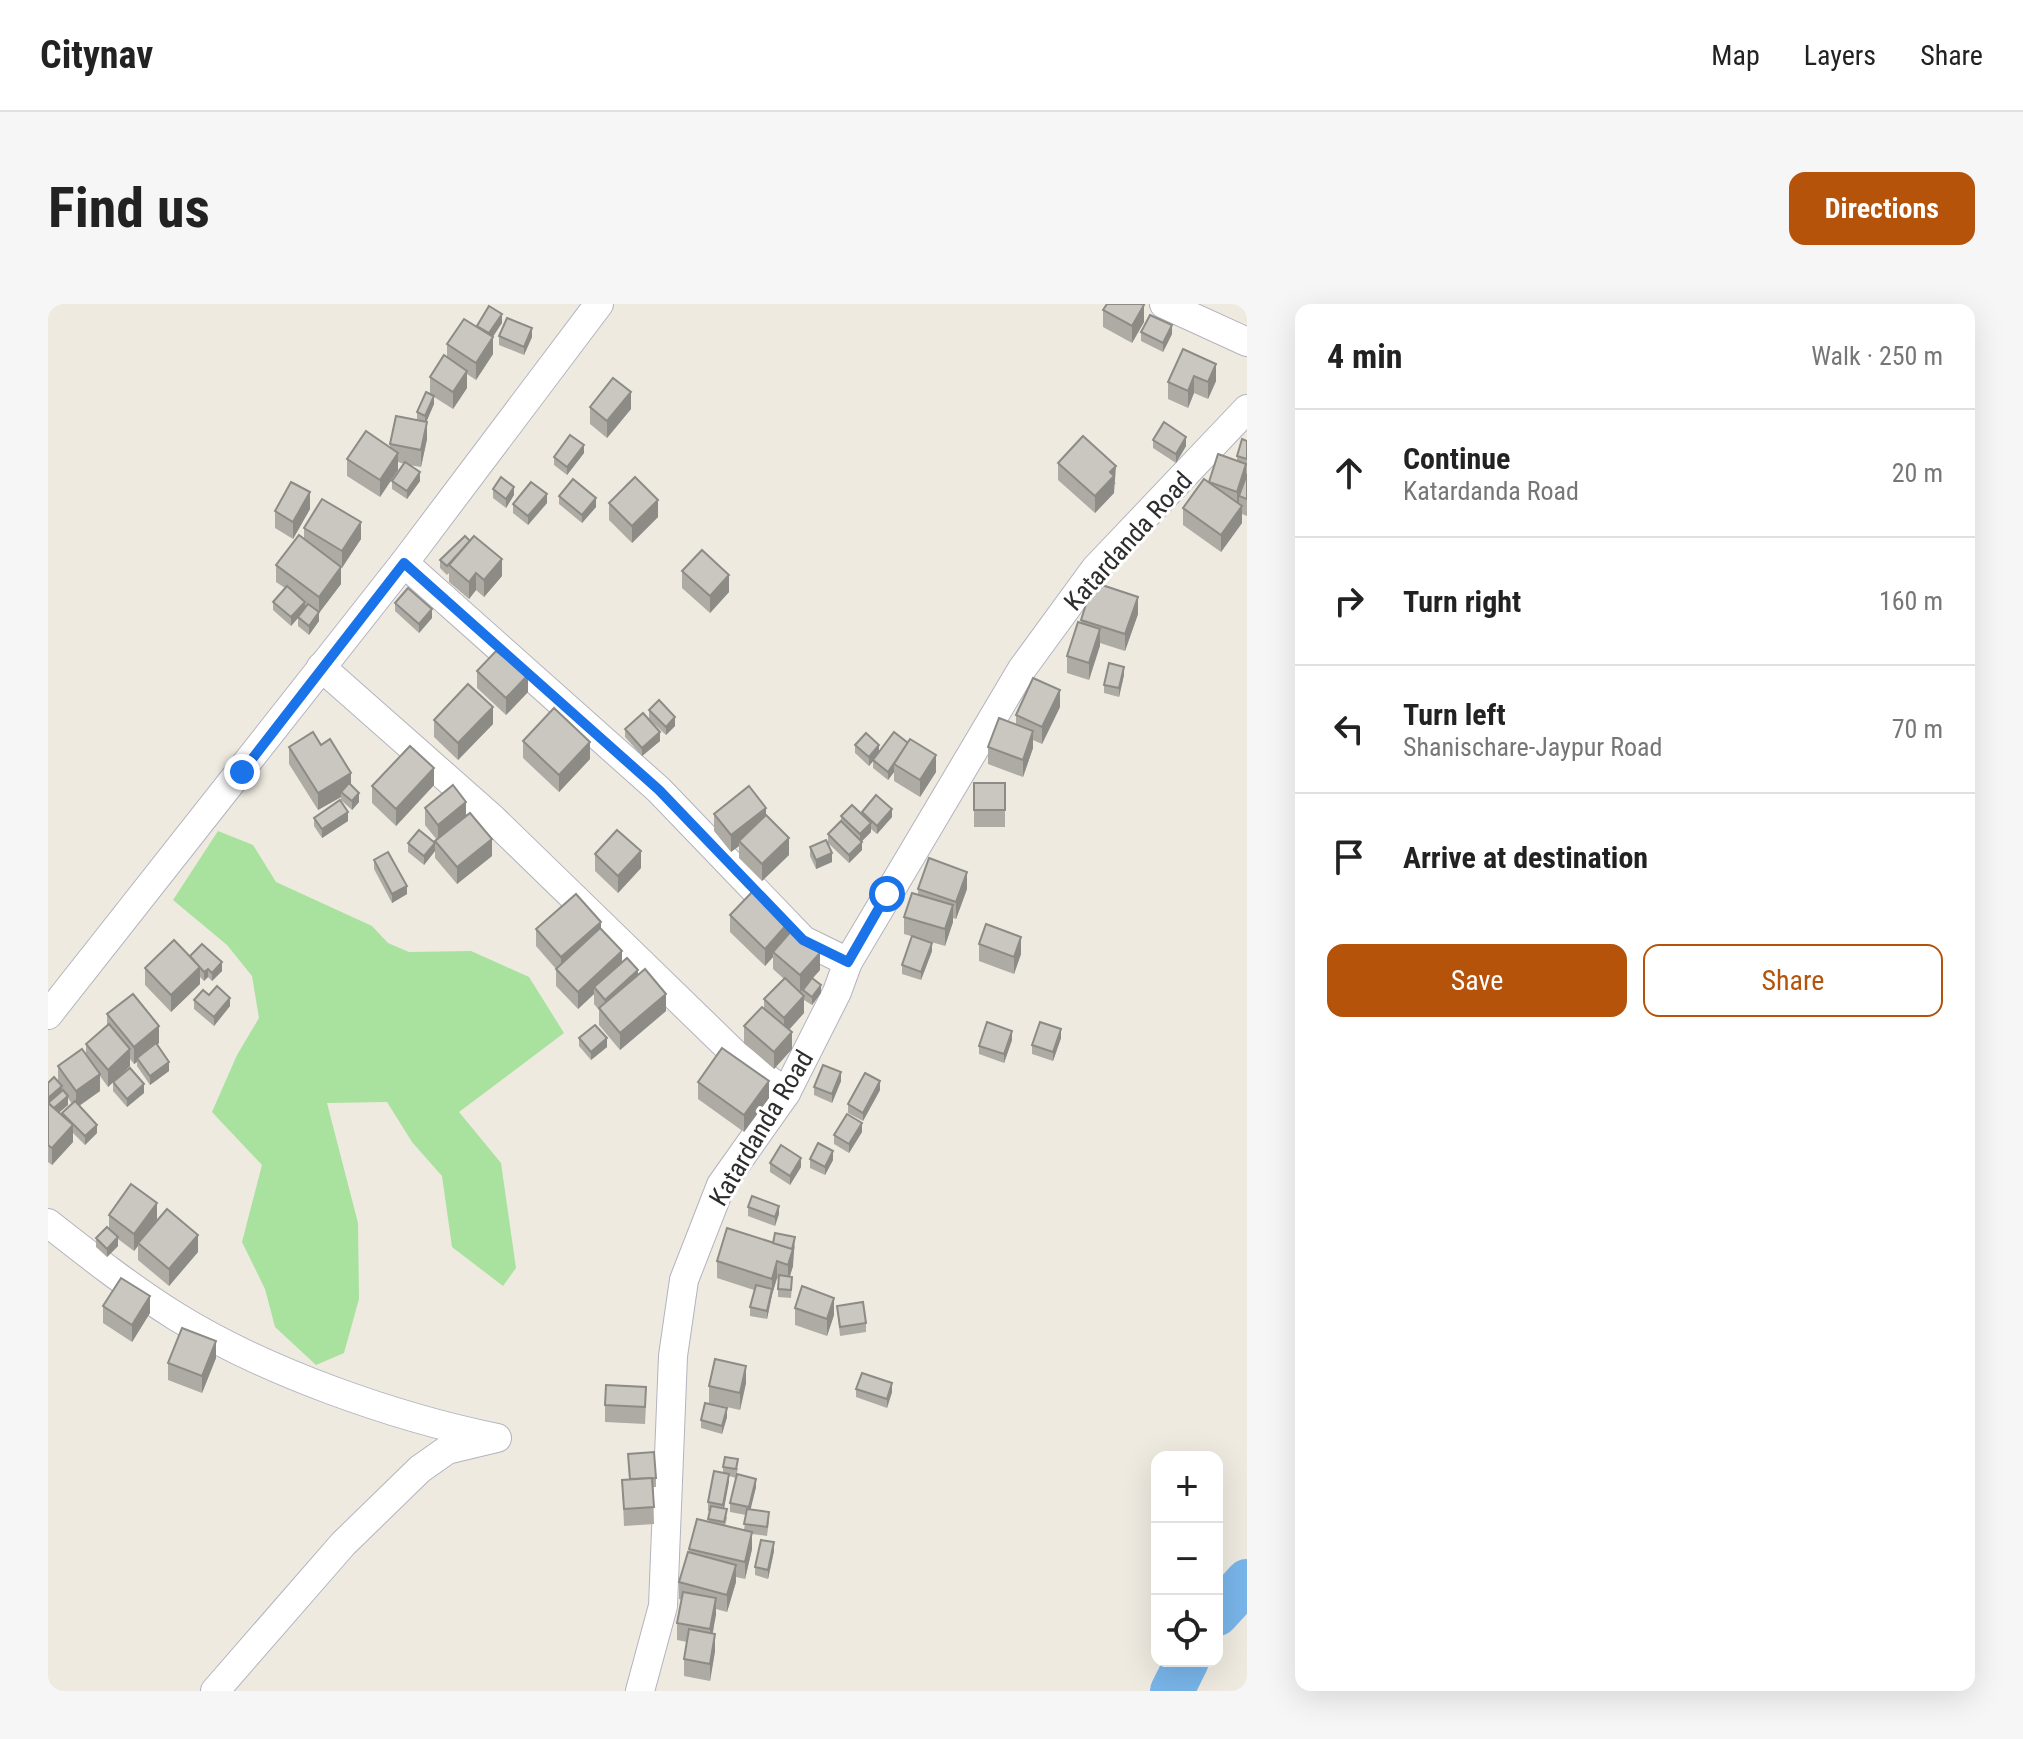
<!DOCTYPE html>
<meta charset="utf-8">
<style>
body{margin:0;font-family:"Roboto Condensed",sans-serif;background:#f6f6f6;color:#222}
.controls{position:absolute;right:24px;bottom:24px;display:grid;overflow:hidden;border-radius:16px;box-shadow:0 8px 32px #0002}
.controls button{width:72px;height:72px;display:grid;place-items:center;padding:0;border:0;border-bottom:2px solid #e0e0e0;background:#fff;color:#222;font:40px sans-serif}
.stop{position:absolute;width:24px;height:24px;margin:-18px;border:6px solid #1a73e8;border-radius:50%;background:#fff}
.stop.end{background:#1a73e8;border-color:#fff;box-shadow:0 2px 8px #0008}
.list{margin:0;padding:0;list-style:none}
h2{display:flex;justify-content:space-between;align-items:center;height:104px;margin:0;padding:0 32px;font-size:34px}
h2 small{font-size:26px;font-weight:400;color:#767676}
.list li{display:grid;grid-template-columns:52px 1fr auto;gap:24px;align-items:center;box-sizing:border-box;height:128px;padding:0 32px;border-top:2px solid #e0e0e0}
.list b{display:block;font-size:30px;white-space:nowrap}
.list p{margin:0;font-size:26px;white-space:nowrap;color:#767676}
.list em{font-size:26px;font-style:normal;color:#767676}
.actions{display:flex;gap:16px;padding:24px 32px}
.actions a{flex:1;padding:18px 0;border:2px solid #b45309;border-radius:16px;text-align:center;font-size:28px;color:#b45309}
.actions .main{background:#b45309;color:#fff}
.icon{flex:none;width:44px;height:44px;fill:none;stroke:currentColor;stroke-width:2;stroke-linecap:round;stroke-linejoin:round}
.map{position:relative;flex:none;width:1199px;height:1387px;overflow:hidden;border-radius:16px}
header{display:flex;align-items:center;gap:48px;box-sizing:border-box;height:112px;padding:0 40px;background:#fff;border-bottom:2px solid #e0e0e0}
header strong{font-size:38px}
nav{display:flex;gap:44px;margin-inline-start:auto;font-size:28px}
.intro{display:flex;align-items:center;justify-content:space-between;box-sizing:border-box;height:192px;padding:0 48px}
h1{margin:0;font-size:56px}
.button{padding:20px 36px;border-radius:16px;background:#b45309;color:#fff;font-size:28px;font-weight:700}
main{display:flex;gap:48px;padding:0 48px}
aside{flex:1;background:#fff;border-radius:16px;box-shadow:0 8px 32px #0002}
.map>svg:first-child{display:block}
.green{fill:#a9e19f}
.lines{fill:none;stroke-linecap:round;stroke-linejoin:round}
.river{stroke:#79b5ea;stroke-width:44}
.minor-casing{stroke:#b3b3bf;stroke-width:30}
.minor{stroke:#fff;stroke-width:28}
.wall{fill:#adaba4;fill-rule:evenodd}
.shaded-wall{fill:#8d8b86}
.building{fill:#c9c7bf;stroke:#8d8b86;stroke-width:2}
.route{stroke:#1a73e8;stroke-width:10}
.labels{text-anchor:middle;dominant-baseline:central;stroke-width:6;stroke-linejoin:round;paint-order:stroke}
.street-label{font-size:26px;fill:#2d2d2d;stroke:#fff}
</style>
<header>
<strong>Citynav</strong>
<nav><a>Map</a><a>Layers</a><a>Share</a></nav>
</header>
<div class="intro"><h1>Find us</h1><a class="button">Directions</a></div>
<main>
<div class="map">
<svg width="1199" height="1387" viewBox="0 0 1199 1387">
<rect width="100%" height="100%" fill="#eeeae0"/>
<path class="green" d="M 170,527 L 205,541 L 228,578 L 324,622 L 340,639 L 361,648 L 423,647 L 481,673 L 516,729 L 411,808 L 453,859 L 468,964 L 455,982 L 404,943 L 394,872 L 364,838 L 339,798 L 279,799 L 310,919 L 311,995 L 296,1049 L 268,1061 L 227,1023 L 217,985 L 194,938 L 214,861 L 164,808 L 189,751 L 211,714 L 204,672 L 179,641 L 125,596 Z"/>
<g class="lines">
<g class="river">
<path d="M 1169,1310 L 1199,1277"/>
<path d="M 1124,1387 L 1139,1357"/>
</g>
<defs>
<g id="minor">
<path d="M 1116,0 L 1199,38"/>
<path d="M 356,259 L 611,486 L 755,636 L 800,658"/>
<path d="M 273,363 L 444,514 L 689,752 L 738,789"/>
<path d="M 0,711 L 356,259 L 551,0"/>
<path d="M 0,919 C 42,952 84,985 129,1013 C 218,1068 346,1113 449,1134 L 399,1146 L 372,1165 L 295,1240 L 167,1387"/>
<path d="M 592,1387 L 615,1302 L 625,1052 L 636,976 L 673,881 L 738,789 L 789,688 L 800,658 L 974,365 L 1047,265 L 1199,105"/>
</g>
</defs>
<use href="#minor" class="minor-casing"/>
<use href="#minor" class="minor"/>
</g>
<g class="wall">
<path d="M 1055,6 L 1096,18 L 1084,39 L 1055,23 Z"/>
<path d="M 454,19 L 445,33 L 445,50 L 428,76 L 419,70 L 419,84 L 405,105 L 386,93 L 386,100 L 378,118 L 379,135 L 373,163 L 361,161 L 372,177 L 359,195 L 344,185 L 344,177 L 356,160 L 350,158 L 350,166 L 332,193 L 299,172 L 299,155 L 342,143 L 342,140 L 369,116 L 369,108 L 382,90 L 382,73 L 399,54 L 399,40 L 429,23 Z"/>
<path d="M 1093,28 L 1124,30 L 1115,48 L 1093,37 Z"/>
<path d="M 451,32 L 484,33 L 476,51 L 451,41 Z"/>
<path d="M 1135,45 L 1168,77 L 1160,95 L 1146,89 L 1140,104 L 1120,95 L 1120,78 Z"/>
<path d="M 542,103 L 583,105 L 559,134 L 542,120 Z"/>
<path d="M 1105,136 L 1138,142 L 1128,159 L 1105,144 Z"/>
<path d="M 1199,137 L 1199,212 L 1194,210 L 1194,219 L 1173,248 L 1135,221 L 1135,204 L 1161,179 L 1189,156 L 1189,152 Z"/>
<path d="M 536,149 L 519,171 L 506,161 L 506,153 Z"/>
<path d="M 1010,159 L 1068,179 L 1066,181 L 1066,189 L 1047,209 L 1010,176 Z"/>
<path d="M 445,185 L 466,191 L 458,204 L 445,194 Z"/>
<path d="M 511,192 L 548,203 L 534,219 L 511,200 Z"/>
<path d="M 499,199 L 480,221 L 465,209 L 465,200 Z"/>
<path d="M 561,199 L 610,213 L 584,239 L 561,216 Z"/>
<path d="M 262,205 L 245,235 L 227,224 L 227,207 Z"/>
<path d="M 256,224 L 313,235 L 293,264 L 293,280 L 271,309 L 271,317 L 261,331 L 250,322 L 250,314 L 243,322 L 225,306 L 225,298 L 237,284 L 228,278 L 228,261 L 256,235 Z"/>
<path d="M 392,256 L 454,272 L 436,293 L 428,286 L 421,295 L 401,278 L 401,269 L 399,271 L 392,264 Z"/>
<path d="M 634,267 L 681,288 L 662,309 L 634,284 Z"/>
<path d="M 347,299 L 384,314 L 371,329 L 347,307 Z"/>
<path d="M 1090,310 L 1077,347 L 1052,339 L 1041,376 L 1019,369 L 1019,352 L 1033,319 L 1033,316 Z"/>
<path d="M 429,367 L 480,388 L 458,411 L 429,384 Z"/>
<path d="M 1076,371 L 1071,393 L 1056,389 L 1056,381 Z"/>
<path d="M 1012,403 L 994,440 L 985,436 L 985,444 L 975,473 L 940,460 L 940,443 L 968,421 L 968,411 Z"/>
<path d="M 601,406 L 627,422 L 618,431 L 601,415 Z"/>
<path d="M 386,416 L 445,420 L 410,456 L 386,433 Z"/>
<path d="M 577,425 L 612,437 L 594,452 L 577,433 Z"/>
<path d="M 475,437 L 542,455 L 511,488 L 475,454 Z"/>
<path d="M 273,441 L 303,482 L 311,498 L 304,506 L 293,496 L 293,493 L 270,506 L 241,460 L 241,443 Z"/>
<path d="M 807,441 L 831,447 L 888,468 L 872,493 L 846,477 L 846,468 L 840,476 L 825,464 L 825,457 L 821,462 L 807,449 Z"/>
<rect x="926" y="479" width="31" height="44"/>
<path d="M 386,481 L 348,522 L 324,499 L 324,482 Z"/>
<path d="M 377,504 L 418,512 L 444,552 L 409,580 L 387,554 L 387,537 L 389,536 L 377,521 Z"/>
<path d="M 814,508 L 844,513 L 829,530 L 823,525 L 823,528 L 814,537 L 814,546 L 801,559 L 780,539 L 780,530 L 793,517 L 793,512 L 814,510 Z"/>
<path d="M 666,510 L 718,511 L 741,551 L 714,577 L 691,554 L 691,542 L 683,548 L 666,527 Z"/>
<path d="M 266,514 L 300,517 L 274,534 L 266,522 Z"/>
<path d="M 360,539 L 387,547 L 376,561 L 360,548 Z"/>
<path d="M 762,543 L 784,558 L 768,565 L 762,552 Z"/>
<path d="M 547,550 L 593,564 L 570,589 L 547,567 Z"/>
<path d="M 326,556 L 359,590 L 344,599 L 326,565 Z"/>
<path d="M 870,585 L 919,585 L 908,615 L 905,614 L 905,618 L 897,642 L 856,630 L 856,613 L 870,591 Z"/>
<path d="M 682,611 L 742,628 L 772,666 L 765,674 L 773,689 L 764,701 L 756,696 L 756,709 L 741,726 L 744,745 L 726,765 L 696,739 L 696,722 L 716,705 L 716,695 L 736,675 L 725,665 L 725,653 L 717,662 L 682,628 Z"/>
<path d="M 488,625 L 553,625 L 574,658 L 590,671 L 618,707 L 572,746 L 551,721 L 551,706 L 546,700 L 546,690 L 530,705 L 508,682 L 508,665 L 488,642 Z"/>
<path d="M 931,640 L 973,650 L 966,670 L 931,657 Z"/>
<path d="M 884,647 L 873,676 L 854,670 L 854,661 Z"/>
<path d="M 142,652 L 174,667 L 164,677 L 160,673 L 156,677 L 152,673 L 152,680 L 123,708 L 97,681 L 97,664 Z"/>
<path d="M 161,691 L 182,702 L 166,722 L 146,705 L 146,696 Z"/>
<path d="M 59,710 L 111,739 L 109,741 L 121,767 L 102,781 L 89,762 L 89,758 L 86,760 L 82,755 L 82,762 L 66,778 L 96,789 L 79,803 L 65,787 L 65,778 L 60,783 L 52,772 L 52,787 L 31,802 L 49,829 L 37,841 L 25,829 L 25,838 L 4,861 L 0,858 L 0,779 L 10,776 L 10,762 L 38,751 L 38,740 L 59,721 ZM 20,794 L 24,800 L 14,809 L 14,811 L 11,808 L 20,801 Z"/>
<path d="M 531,734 L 559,743 L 543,756 L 531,742 Z"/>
<path d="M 1013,734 L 1005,757 L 984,750 L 984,741 Z"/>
<path d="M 964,736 L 956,759 L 931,750 L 931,742 Z"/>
<path d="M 793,777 L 784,799 L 766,791 L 766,783 Z"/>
<path d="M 650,778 L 721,794 L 696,828 L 650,795 Z"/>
<path d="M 832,786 L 815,817 L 800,809 L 800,800 Z"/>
<path d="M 814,828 L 801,849 L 786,840 L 786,831 Z"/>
<path d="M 762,855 L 785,856 L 777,871 L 762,864 Z"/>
<path d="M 722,859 L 753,863 L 742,881 L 722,868 Z"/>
<path d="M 700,903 L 731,910 L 727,922 L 700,912 Z"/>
<path d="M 61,911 L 109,916 L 150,948 L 121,982 L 90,956 L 90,942 L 86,947 L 70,935 L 70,942 L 59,953 L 48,943 L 48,934 L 61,925 Z"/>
<path d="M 725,939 L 747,942 L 745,950 L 745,962 L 742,972 L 744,981 L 743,994 L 730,993 L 730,975 L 729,974 L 724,991 L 719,1015 L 702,1012 L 702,1003 L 706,986 L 669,974 L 669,957 Z"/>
<path d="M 55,1002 L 102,1009 L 84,1038 L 55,1019 Z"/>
<path d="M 789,1002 L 818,1019 L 818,1028 L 792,1032 Z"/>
<path d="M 747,1004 L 786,1011 L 779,1032 L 747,1021 Z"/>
<path d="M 168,1054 L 154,1089 L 120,1076 L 120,1059 Z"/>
<path d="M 698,1079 L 692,1106 L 661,1099 L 661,1082 Z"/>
<path d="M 808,1085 L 844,1088 L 839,1104 L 808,1093 Z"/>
<path d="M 598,1100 L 597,1120 L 557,1118 L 557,1101 Z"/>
<path d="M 679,1113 L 674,1130 L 653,1124 L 653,1116 Z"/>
<path d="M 580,1150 L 608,1174 L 608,1183 L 605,1183 L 606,1220 L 576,1222 L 574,1176 L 581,1175 Z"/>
<path d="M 675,1163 L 690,1164 L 688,1174 L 708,1183 L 702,1205 L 721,1217 L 719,1232 L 704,1230 L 704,1245 L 697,1275 L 688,1273 L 688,1278 L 679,1308 L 668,1305 L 665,1329 L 667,1347 L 662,1377 L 636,1372 L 636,1355 L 639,1338 L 629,1336 L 629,1319 L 634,1296 L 631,1295 L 631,1278 L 641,1245 L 660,1218 L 662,1207 L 660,1207 L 660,1198 L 675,1168 ZM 681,1172 L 688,1174 L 682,1199 L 682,1208 L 698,1211 L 696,1226 L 677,1222 L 679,1214 L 676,1205 Z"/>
<path d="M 726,1247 L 720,1275 L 707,1271 L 707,1263 Z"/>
</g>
<g class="shaded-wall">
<path d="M 1096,1 L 1096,18 L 1084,39 L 1084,22 Z"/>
<path d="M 454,10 L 454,19 L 441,38 L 441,29 Z"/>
<path d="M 1124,21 L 1124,30 L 1115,48 L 1115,39 Z"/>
<path d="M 484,24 L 484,33 L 476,51 L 476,43 Z"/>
<path d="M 445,33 L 445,50 L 428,76 L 428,59 Z"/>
<path d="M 1168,60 L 1168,77 L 1160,95 L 1160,78 Z"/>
<path d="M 419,67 L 419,84 L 405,105 L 405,88 Z"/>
<path d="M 1146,72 L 1146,89 L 1140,104 L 1140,87 Z"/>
<path d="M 583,88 L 583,105 L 559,134 L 559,117 Z"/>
<path d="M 386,92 L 386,100 L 377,121 L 377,112 Z"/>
<path d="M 379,118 L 379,135 L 373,163 L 373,146 Z"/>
<path d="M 1138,133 L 1138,142 L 1128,159 L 1128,150 Z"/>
<path d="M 536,141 L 536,149 L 519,171 L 519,163 Z"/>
<path d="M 350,149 L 350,166 L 332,193 L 332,176 Z"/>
<path d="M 1198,160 L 1198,176 L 1191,192 L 1191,199 L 1189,205 L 1189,188 Z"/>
<path d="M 1068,162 L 1066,189 L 1047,209 L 1047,192 L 1062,168 Z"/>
<path d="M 372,168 L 372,177 L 359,195 L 359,187 Z"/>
<path d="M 466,183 L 466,191 L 458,204 L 458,195 Z"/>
<path d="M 262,188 L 262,205 L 245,235 L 245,218 Z"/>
<path d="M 499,190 L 499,199 L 480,221 L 480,212 Z"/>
<path d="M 548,194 L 548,203 L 534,219 L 534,211 Z"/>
<path d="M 610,196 L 610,213 L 584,239 L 584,222 Z"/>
<path d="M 1194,202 L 1194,219 L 1173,248 L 1173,231 Z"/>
<path d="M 313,218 L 313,235 L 294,264 L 294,247 Z"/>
<path d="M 454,255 L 454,272 L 436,293 L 436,276 Z"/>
<path d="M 293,263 L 293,280 L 271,309 L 271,317 L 261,331 L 261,322 L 271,309 L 271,293 Z"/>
<path d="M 428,269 L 428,286 L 421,295 L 421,278 Z"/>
<path d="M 681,271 L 681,288 L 662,309 L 662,292 Z"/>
<path d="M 1090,293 L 1090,310 L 1077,347 L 1077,330 Z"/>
<path d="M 257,298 L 257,306 L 243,322 L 243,313 Z"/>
<path d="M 384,305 L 384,314 L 371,329 L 371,320 Z"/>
<path d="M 1052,325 L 1052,342 L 1041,376 L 1041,359 Z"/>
<path d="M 1076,363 L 1076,371 L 1071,393 L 1071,384 Z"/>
<path d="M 480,371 L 480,388 L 458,411 L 458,394 Z"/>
<path d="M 1012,386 L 1012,403 L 994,440 L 994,423 Z"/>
<path d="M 445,403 L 445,420 L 410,456 L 410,439 Z"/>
<path d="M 627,413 L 627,422 L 618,431 L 618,423 Z"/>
<path d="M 985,427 L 985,444 L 975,473 L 975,456 Z"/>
<path d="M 612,428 L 612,437 L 594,452 L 594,444 Z"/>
<path d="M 542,438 L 542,455 L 511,488 L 511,471 Z"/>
<path d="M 831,441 L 831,450 L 821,462 L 821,453 Z"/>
<path d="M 861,441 L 846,460 L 846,468 L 840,476 L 840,468 Z"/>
<path d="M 888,451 L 888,468 L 872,493 L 872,476 Z"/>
<path d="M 386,464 L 386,481 L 348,522 L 348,505 Z"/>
<path d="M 303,469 L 303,486 L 293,488 L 293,493 L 270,506 L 270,489 Z"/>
<path d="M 311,489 L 311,498 L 304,506 L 304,497 Z"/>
<path d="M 418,498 L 418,515 L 390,538 L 390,521 Z"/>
<path d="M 718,504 L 718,521 L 691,537 L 691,542 L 683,548 L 683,531 Z"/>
<path d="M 844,505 L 844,513 L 829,530 L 829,522 Z"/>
<path d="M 300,508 L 300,517 L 274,534 L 274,525 Z"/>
<path d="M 823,519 L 823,528 L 812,539 L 812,530 Z"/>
<path d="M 741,534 L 741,551 L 714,577 L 714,560 Z"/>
<path d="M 444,535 L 444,552 L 409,580 L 409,563 Z"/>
<path d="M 814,538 L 814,546 L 801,559 L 801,551 Z"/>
<path d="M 387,539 L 387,547 L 376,561 L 376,552 Z"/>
<path d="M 593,547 L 593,564 L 570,589 L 570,572 Z"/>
<path d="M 784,549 L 784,558 L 768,565 L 768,556 Z"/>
<path d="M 919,568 L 919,585 L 908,615 L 908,598 Z"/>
<path d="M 359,582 L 359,590 L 344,599 L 344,590 Z"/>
<path d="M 905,601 L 905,618 L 897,642 L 897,625 Z"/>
<path d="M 742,617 L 742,634 L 725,648 L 725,653 L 717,662 L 717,645 Z"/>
<path d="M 553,618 L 553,635 L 513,670 L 513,653 Z"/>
<path d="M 973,633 L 973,650 L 966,670 L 966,653 Z"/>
<path d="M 884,639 L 884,647 L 873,676 L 873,668 Z"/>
<path d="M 574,647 L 574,664 L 546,683 L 546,690 L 530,705 L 530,688 Z"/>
<path d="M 772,649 L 772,666 L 752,688 L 752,671 Z"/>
<path d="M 174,658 L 174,667 L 164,677 L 164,669 Z"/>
<path d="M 152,663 L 152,680 L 123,708 L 123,691 Z"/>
<path d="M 160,665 L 160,673 L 156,677 L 156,668 Z"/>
<path d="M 590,666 L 590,683 L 557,713 L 557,696 Z"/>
<path d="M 773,681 L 773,689 L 764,701 L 764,693 Z"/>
<path d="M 618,690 L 618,707 L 572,746 L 572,729 Z"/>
<path d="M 756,692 L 756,709 L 736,731 L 736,714 Z"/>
<path d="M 182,694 L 182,702 L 166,722 L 166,713 Z"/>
<path d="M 111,722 L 111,739 L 90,756 L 89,754 L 89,758 L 86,760 L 86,743 Z"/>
<path d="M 1013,725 L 1013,734 L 1005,757 L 1005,748 Z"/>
<path d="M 964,727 L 964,736 L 956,759 L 956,750 Z"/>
<path d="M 744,728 L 744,745 L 726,765 L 726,748 Z"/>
<path d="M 559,734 L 559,743 L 543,756 L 543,748 Z"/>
<path d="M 82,745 L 82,762 L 60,783 L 60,766 Z"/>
<path d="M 121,758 L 121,767 L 102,781 L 102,772 Z"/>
<path d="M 793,768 L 793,777 L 784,799 L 784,790 Z"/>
<path d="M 52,770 L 52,787 L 28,804 L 28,787 Z"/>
<path d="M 721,777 L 721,794 L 696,828 L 696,811 Z"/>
<path d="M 832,777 L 832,786 L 815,817 L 815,809 Z"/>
<path d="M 96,780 L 96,789 L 79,803 L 79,795 Z"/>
<path d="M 14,782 L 14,790 L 0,800 L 0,794 Z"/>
<path d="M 20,792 L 20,801 L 5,814 L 5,806 Z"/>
<path d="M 814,819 L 814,828 L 801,849 L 801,840 Z"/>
<path d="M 25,821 L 25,838 L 4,861 L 4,844 Z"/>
<path d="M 49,821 L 49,829 L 37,841 L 37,832 Z"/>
<path d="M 785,847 L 785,856 L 777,871 L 777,863 Z"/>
<path d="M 753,854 L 753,863 L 742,881 L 742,872 Z"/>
<path d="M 109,899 L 109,916 L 90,939 L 90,942 L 86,947 L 86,930 Z"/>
<path d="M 731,902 L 731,910 L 727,922 L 727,913 Z"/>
<path d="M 150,931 L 150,948 L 121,982 L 121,965 Z"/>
<path d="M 70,933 L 70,942 L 59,953 L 59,945 Z"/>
<path d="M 747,933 L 745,962 L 740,978 L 740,961 Z"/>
<path d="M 729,957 L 729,974 L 724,991 L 719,1015 L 719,1007 L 724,986 L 724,975 Z"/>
<path d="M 102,992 L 102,1009 L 84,1038 L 84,1021 Z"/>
<path d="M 786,994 L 786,1011 L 779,1032 L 779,1015 Z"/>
<path d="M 168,1037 L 168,1054 L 154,1089 L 154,1072 Z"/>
<path d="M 698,1062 L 698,1079 L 692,1106 L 692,1089 Z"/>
<path d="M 844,1079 L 844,1088 L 839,1104 L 839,1095 Z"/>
<path d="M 679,1104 L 679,1113 L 674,1130 L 674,1122 Z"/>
<path d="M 681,1170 L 681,1178 L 675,1210 L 675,1201 Z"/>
<path d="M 708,1175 L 708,1183 L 701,1212 L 701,1203 Z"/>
<path d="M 704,1228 L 704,1245 L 697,1275 L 697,1258 Z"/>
<path d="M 726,1238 L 726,1247 L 720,1275 L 720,1266 Z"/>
<path d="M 688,1261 L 688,1278 L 679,1308 L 679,1291 Z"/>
<path d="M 668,1294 L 668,1311 L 662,1342 L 662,1325 Z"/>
<path d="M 667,1330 L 667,1347 L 662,1377 L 662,1360 Z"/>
</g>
<g class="building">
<path d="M 1059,0 L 1094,0 L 1096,1 L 1084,22 L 1055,6 Z"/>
<path d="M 441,2 L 454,10 L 441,29 L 429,22 Z"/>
<path d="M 1102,11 L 1124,21 L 1115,39 L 1093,28 Z"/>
<path d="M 459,14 L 484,24 L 476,43 L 451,32 Z"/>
<path d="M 416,15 L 445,33 L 428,59 L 399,40 Z"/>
<path d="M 1135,45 L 1168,60 L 1160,78 L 1146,72 L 1140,87 L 1120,78 Z"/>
<path d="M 396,51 L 419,67 L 405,88 L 382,73 Z"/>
<path d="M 565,74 L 583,88 L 559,117 L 542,103 Z"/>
<path d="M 378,88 L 386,92 L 377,112 L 369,108 Z"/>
<path d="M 348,112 L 379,118 L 373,146 L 342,140 Z"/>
<path d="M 1116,118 L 1138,133 L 1128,150 L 1105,136 Z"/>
<path d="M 318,127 L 350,149 L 332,176 L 299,155 Z"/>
<path d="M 522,131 L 536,141 L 519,163 L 506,153 Z"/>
<path d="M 1035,132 L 1068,162 L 1062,168 L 1066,172 L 1047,192 L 1010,159 Z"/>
<path d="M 1194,135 L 1199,137 L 1199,155 L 1189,152 Z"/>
<path d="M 1170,150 L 1198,160 L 1189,188 L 1161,178 Z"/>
<path d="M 357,158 L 372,168 L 359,187 L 344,177 Z"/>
<path d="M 1199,170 L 1199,195 L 1191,192 Z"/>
<path d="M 453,173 L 466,183 L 458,195 L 445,185 Z"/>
<path d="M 587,173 L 610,196 L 584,222 L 561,199 Z"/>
<path d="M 525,175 L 548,194 L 534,211 L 511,192 Z"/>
<path d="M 1156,175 L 1194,202 L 1173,231 L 1135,204 Z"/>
<path d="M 243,178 L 262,188 L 245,218 L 227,207 Z"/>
<path d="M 483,178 L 499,190 L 480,212 L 465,200 Z"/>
<path d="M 274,195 L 313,218 L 294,247 L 256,224 Z"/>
<path d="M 251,231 L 293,263 L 271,293 L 228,261 Z"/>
<path d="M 417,232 L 422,237 L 399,262 L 392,256 Z"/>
<path d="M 426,232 L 454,255 L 436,276 L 428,269 L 421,278 L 401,261 Z"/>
<path d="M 654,246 L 681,271 L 662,292 L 634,267 Z"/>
<path d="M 1045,278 L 1090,293 L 1077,330 L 1033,316 Z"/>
<path d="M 239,282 L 257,298 L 243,313 L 225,298 Z"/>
<path d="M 360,284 L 384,305 L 371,320 L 347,299 Z"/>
<path d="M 260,300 L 271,308 L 261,322 L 250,313 Z"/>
<path d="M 1030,318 L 1052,325 L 1041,359 L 1019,352 Z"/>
<path d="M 448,347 L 480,371 L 458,394 L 429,367 Z"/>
<path d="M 1061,359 L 1076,363 L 1071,384 L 1056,381 Z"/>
<path d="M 985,374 L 1012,386 L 994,423 L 968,411 Z"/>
<path d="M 420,380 L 445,403 L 410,439 L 386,416 Z"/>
<path d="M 611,396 L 627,413 L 618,423 L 601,406 Z"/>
<path d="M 506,404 L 542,438 L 511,471 L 475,437 Z"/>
<path d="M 595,409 L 612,428 L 594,444 L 577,425 Z"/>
<path d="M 951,414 L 985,427 L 975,456 L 940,443 Z"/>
<path d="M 265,428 L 273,441 L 282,435 L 303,469 L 270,489 L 241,443 Z"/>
<path d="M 846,428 L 860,439 L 840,468 L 825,456 Z"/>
<path d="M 818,429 L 831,441 L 821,453 L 807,441 Z"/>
<path d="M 862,435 L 888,451 L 872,476 L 846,460 Z"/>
<path d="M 362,442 L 386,464 L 348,505 L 324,482 Z"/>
<path d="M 301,479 L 311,489 L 304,497 L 293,488 Z"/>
<rect x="926" y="479" width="31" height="27"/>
<path d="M 405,481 L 418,498 L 390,521 L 377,504 Z"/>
<path d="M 701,482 L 718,504 L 683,531 L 666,510 Z"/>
<path d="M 828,491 L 844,505 L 829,522 L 814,508 Z"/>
<path d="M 292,496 L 300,508 L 274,525 L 266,514 Z"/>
<path d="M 804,501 L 823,519 L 812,530 L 793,512 Z"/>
<path d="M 422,509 L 444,535 L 409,563 L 387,537 Z"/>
<path d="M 718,511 L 741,534 L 714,560 L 691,537 Z"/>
<path d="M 793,517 L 814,538 L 801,551 L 780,530 Z"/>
<path d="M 371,526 L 387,539 L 376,552 L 360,539 Z"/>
<path d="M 569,526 L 593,547 L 570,572 L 547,550 Z"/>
<path d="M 778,536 L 784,549 L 768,556 L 762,543 Z"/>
<path d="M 340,548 L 359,582 L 344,590 L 326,556 Z"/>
<path d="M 881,554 L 919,568 L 908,598 L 870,585 Z"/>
<path d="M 707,585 L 742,617 L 717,645 L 682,611 Z"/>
<path d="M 864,589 L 905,601 L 897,625 L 856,613 Z"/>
<path d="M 528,590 L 553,618 L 513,653 L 488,625 Z"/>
<path d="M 938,620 L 973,633 L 966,653 L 931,640 Z"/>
<path d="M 552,624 L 574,647 L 530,688 L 508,665 Z"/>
<path d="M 744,626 L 772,649 L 752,671 L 725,648 Z"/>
<path d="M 864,632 L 884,639 L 873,668 L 854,661 Z"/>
<path d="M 126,636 L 152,663 L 123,691 L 97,664 Z"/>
<path d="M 154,640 L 174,658 L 164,669 L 160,665 L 156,668 L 142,652 Z"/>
<path d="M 579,654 L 590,666 L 557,696 L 546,683 Z"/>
<path d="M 597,665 L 618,690 L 572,729 L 551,704 Z"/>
<path d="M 737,674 L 756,692 L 736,714 L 716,695 Z"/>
<path d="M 764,674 L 773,681 L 764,693 L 755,686 Z"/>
<path d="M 169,682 L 182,694 L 166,713 L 146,696 L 155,686 L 161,691 Z"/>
<path d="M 85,690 L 111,722 L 86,743 L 59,710 Z"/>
<path d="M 714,703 L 744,728 L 726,748 L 696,722 Z"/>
<path d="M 939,718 L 964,727 L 956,750 L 931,742 Z"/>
<path d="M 992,718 L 1013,725 L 1005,748 L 984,741 Z"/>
<path d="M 61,720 L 82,745 L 60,766 L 38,740 Z"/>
<path d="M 547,721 L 559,734 L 543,748 L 531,734 Z"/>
<path d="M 108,739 L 121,758 L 102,772 L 89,754 Z"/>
<path d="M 674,744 L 721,777 L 696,811 L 650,778 Z"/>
<path d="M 34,745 L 52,770 L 28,787 L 10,762 Z"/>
<path d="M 775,761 L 793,768 L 784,790 L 766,783 Z"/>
<path d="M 82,764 L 96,780 L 79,795 L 65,778 Z"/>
<path d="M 817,769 L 832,777 L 815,809 L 800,800 Z"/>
<path d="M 6,773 L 14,782 L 0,794 L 0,779 Z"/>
<path d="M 15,786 L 20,792 L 6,804 L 0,799 Z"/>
<path d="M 27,797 L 49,821 L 37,832 L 14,809 Z"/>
<path d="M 0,799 L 25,821 L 4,844 L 0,841 Z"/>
<path d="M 799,810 L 814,819 L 801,840 L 786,831 Z"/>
<path d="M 770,839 L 785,847 L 777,863 L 762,855 Z"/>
<path d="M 733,841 L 753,854 L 742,872 L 722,859 Z"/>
<path d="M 83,880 L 109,899 L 86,930 L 61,911 Z"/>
<path d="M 704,892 L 731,902 L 727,913 L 700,903 Z"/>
<path d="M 119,905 L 150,931 L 121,965 L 90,939 Z"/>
<path d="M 59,923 L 70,933 L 59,945 L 48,934 Z"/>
<path d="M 679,924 L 745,945 L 740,961 L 729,957 L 724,975 L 669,957 Z"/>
<path d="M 727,929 L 747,933 L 744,945 L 725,939 Z"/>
<path d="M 731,971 L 744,973 L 743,986 L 730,985 Z"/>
<path d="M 73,974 L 102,992 L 84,1021 L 55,1002 Z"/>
<path d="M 708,981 L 724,985 L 719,1007 L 702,1003 Z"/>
<path d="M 754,982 L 786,994 L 779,1015 L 747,1004 Z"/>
<path d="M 815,998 L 818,1019 L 792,1023 L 789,1002 Z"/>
<path d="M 134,1024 L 168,1037 L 154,1072 L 120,1059 Z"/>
<path d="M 667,1055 L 698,1062 L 692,1089 L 661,1082 Z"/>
<path d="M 814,1069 L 844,1079 L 839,1095 L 808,1085 Z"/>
<path d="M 558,1081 L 598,1083 L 597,1103 L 557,1101 Z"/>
<path d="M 657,1099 L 679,1104 L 674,1122 L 653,1116 Z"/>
<path d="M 606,1148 L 608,1174 L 582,1175 L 580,1150 Z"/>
<path d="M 677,1153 L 690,1155 L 688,1165 L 675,1163 Z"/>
<path d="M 666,1167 L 681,1170 L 675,1201 L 660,1198 Z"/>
<path d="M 689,1170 L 708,1175 L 701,1203 L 682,1199 Z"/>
<path d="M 604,1174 L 606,1203 L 576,1205 L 574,1176 Z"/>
<path d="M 663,1202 L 679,1205 L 676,1218 L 660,1215 Z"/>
<path d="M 699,1205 L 721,1208 L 719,1223 L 696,1220 Z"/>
<path d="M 649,1215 L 704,1228 L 697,1258 L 641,1245 Z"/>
<path d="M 713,1236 L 726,1238 L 720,1266 L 707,1263 Z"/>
<path d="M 640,1248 L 688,1261 L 679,1291 L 631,1278 Z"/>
<path d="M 635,1288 L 668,1294 L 662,1325 L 629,1319 Z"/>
<path d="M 641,1325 L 667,1330 L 662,1360 L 636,1355 Z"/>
</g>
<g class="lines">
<path class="route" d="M 194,468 L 356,259 L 611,486 L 755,636 L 800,658 L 839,590"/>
</g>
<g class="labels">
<g class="street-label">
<text transform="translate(1080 237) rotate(-48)">Katardanda Road</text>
<text transform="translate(713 824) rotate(-59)">Katardanda Road</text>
</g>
</g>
</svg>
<div class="controls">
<button>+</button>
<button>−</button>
<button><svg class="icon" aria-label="locate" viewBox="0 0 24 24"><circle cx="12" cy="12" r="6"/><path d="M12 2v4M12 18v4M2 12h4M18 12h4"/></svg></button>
</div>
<div class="stop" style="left:839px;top:590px"></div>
<div class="stop end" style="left:194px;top:468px"></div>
</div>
<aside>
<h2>4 min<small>Walk · 250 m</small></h2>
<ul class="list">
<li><svg class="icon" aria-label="ahead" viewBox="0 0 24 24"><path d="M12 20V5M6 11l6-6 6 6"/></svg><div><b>Continue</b><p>Katardanda Road</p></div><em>20 m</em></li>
<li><svg class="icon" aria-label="right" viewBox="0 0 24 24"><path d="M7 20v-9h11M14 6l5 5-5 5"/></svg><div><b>Turn right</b></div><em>160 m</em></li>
<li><svg class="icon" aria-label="left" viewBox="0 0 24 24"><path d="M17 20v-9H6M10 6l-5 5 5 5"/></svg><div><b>Turn left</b><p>Shanischare-Jaypur Road</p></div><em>70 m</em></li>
<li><svg class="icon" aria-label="arrive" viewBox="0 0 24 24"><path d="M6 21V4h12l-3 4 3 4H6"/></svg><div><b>Arrive at destination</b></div></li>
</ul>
<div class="actions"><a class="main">Save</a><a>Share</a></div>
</aside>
</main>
